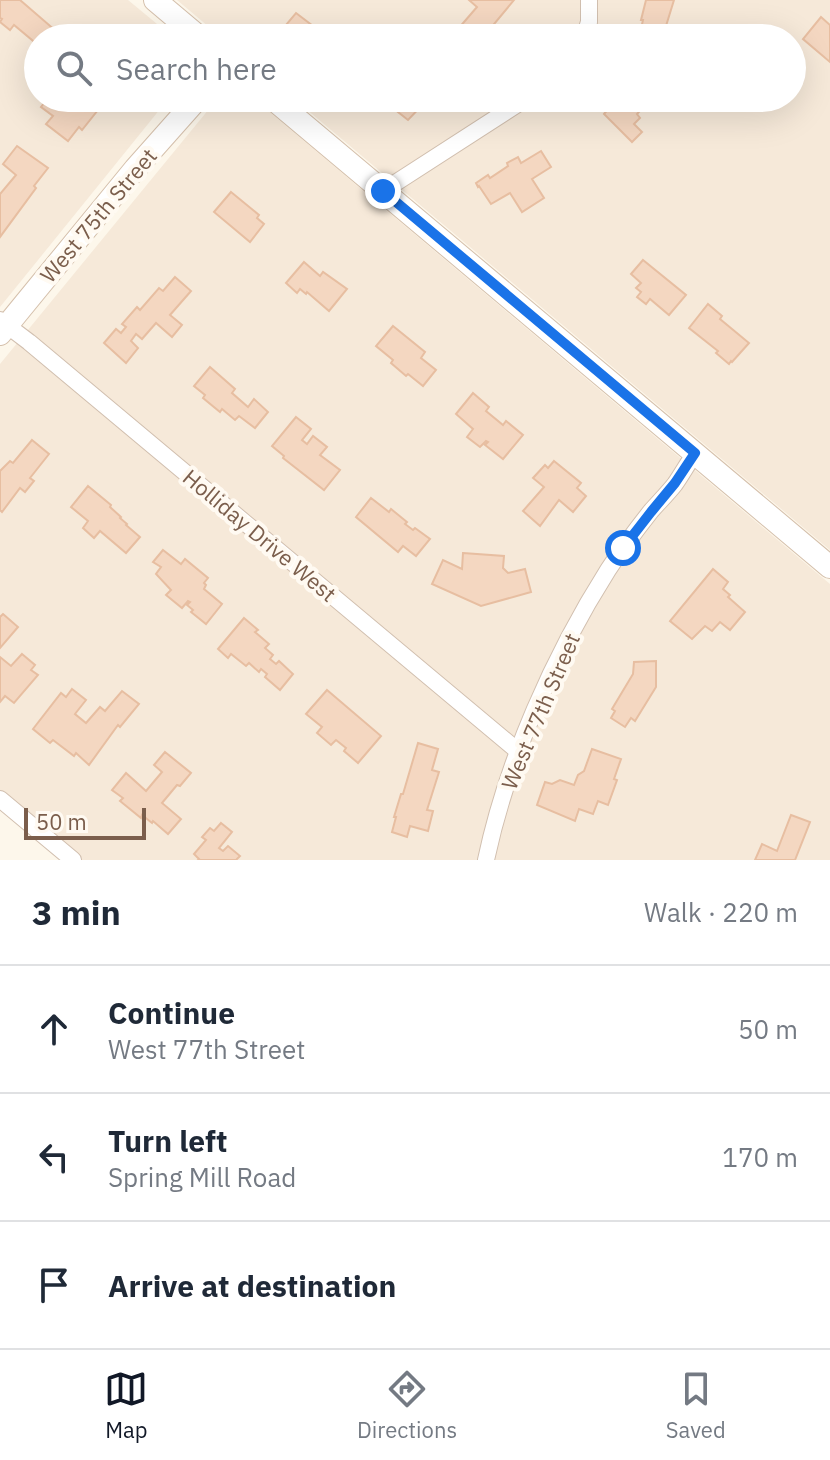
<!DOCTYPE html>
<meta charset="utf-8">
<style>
body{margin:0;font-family:"IBM Plex Sans",sans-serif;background:#f6f6f7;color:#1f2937}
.scale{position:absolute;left:24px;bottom:20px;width:122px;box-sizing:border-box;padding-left:8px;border:4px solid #7b5e4c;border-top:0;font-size:22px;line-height:28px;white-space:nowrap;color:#7b5e4c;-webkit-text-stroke:6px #fffaf2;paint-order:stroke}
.stop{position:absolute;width:24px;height:24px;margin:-18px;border:6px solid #1a73e8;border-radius:50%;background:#fff}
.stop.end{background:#1a73e8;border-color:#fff;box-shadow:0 2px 8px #0008}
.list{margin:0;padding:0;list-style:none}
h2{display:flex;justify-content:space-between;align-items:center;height:104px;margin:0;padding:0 32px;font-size:34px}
h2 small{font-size:26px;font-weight:400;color:#747a83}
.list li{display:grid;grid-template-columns:52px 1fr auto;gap:24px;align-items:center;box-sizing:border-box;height:128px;padding:0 32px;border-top:2px solid #e0e1e3}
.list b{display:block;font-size:30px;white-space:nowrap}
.list p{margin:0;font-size:26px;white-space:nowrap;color:#747a83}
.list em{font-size:26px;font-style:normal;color:#747a83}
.icon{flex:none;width:44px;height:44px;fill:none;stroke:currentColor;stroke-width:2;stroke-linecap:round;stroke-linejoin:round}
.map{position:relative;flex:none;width:830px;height:860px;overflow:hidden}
.search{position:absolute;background:#fff;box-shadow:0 8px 32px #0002;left:24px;right:24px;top:24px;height:88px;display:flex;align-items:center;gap:20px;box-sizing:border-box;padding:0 28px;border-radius:44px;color:#747a83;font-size:30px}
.sheet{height:488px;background:#fff}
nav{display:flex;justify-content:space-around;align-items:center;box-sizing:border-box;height:112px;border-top:2px solid #e0e1e3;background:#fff;font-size:22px;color:#747a83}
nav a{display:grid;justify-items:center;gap:4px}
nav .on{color:#111827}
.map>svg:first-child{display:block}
.residential{fill:#f6e9d9}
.building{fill:#f4d7c1;stroke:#e7bea1;stroke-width:2}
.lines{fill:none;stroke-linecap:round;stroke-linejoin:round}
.street-casing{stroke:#d1bfaf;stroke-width:18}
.secondary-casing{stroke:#d5c0ac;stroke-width:24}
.street{stroke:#fff;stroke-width:16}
.secondary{stroke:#fff;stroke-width:22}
.route{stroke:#1a73e8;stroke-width:10}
.labels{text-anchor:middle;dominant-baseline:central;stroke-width:8;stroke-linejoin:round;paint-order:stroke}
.street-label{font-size:22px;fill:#7b5e4c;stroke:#fffaf2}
</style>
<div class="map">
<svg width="830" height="860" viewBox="0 0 830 860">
<rect width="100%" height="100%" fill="#fdf7eb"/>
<g class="residential">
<path d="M 0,0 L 128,0 L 174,38 L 38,38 L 38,98 L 169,98 L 0,307 Z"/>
<path d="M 177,0 L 830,0 L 830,550 L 293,98 L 792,98 L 792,38 L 222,38 Z"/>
<path d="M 218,98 L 253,98 L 830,584 L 830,860 L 62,860 L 0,809 L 0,364 Z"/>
</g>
<g class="building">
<path d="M 0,0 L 20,0 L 56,31 L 50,38 L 38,38 L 38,45 L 14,25 L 10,30 L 0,22 L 2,19 L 0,18 Z"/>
<path d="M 469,0 L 514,0 L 485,35 L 483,34 L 480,38 L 468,38 L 458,29 L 477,7 Z"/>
<path d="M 646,0 L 674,0 L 666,26 L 672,27 L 670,37 L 677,38 L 642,38 L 643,34 L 640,33 L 643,20 L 641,20 Z"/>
<path d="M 296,13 L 313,26 L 309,32 L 317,38 L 284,38 L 285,36 L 280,32 Z"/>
<path d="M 821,17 L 830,25 L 830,62 L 803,39 Z"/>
<path d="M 48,98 L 63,98 L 68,102 L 71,98 L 113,98 L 105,107 L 102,105 L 82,130 L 79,127 L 68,141 L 46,124 L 53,116 L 41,107 Z"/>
<path d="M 401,98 L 429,98 L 408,120 L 393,108 Z"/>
<path d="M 617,98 L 644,98 L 648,102 L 637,114 L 640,118 L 634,124 L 642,132 L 632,142 L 604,114 Z"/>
<path d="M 17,146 L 48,168 L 34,186 L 36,188 L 0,237 L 0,194 L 16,175 L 3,164 Z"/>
<path d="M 541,151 L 551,167 L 532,179 L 544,198 L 522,212 L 510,193 L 491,204 L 479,186 L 478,187 L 476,183 L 488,175 L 490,178 L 508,166 L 507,163 L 518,157 L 521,163 Z"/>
<path d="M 231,192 L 259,215 L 257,218 L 264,224 L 250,242 L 214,212 Z"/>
<path d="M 643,260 L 686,295 L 669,315 L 650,299 L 646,304 L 637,297 L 641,292 L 636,288 L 641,283 L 631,274 Z"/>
<path d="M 304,262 L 320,276 L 323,272 L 347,289 L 329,311 L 307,292 L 306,294 L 300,289 L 297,293 L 286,283 Z"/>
<path d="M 175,277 L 191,291 L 170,315 L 182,325 L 172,337 L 156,323 L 142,339 L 136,334 L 131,341 L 138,348 L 126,363 L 104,343 L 116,329 L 121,333 L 126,327 L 122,324 L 137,307 L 140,310 L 159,288 L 163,291 Z"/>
<path d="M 708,304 L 722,316 L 720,319 L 749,343 L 732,362 L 731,361 L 729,364 L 716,353 L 718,351 L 689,328 Z"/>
<path d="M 393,326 L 425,352 L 421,358 L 436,370 L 423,386 L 408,374 L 406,376 L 391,363 L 393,360 L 376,346 Z"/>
<path d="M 210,367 L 235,389 L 232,393 L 248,407 L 254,399 L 268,412 L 255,428 L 239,416 L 235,420 L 222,409 L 220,412 L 203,398 L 205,395 L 194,386 Z"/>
<path d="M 473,393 L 489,407 L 486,411 L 503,425 L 506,421 L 523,435 L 503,459 L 485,445 L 488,442 L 486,441 L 480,447 L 467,437 L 473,429 L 456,414 Z"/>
<path d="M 296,417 L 311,429 L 302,440 L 307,444 L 313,436 L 327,447 L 320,455 L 340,470 L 324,490 L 283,458 L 284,456 L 272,446 Z"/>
<path d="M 32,440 L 49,454 L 30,478 L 34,481 L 25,492 L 20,488 L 2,512 L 0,510 L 0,471 L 10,461 L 13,463 Z"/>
<path d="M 554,461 L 581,483 L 577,488 L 586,496 L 573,512 L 559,500 L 540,526 L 523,511 L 544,487 L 533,478 L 545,465 L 548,468 Z"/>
<path d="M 88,486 L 111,505 L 110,507 L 121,517 L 120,518 L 127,524 L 126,525 L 140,537 L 126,553 L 100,531 L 94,538 L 83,528 L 88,521 L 71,507 Z"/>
<path d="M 371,498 L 389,512 L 391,509 L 407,522 L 405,524 L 413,530 L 415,528 L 430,539 L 416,556 L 403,546 L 398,552 L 356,517 Z"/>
<path d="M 163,550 L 181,564 L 185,559 L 208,578 L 204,583 L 206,585 L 204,589 L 222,604 L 206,624 L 191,612 L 193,610 L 187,605 L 190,602 L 188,601 L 182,608 L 166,595 L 171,590 L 156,574 L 161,567 L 153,562 Z"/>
<path d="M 463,553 L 504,556 L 503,568 L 508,573 L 525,569 L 531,592 L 481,606 L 432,584 L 443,560 L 462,569 Z"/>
<path d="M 713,569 L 728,582 L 723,589 L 730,595 L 728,597 L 745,612 L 730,630 L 720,622 L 712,631 L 705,626 L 692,639 L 670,621 Z"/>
<path d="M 3,614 L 18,627 L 0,648 L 0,617 Z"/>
<path d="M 244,618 L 258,630 L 255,632 L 269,644 L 265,648 L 273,655 L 270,659 L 276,664 L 279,661 L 293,674 L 280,690 L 265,677 L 267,674 L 261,669 L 259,672 L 249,663 L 246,666 L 231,654 L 228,658 L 218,649 Z"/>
<path d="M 22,654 L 35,665 L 31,670 L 38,675 L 14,703 L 5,696 L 0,702 L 0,657 L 11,666 Z"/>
<path d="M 656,661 L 656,687 L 635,721 L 631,718 L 625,727 L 611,718 L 615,711 L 612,709 L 633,674 L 634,662 Z"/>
<path d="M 72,689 L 86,700 L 75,714 L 86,723 L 100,707 L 105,711 L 122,691 L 139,704 L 120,727 L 118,725 L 89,765 L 76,753 L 74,756 L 53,740 L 50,743 L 33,729 L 61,693 L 66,697 Z"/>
<path d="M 327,690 L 381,736 L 358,763 L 344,751 L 346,748 L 336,740 L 331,745 L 317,733 L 322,727 L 306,714 Z"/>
<path d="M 418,743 L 438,749 L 432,770 L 439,772 L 427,810 L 433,811 L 428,831 L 410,826 L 407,837 L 392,832 L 396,817 L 394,817 L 401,794 L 403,794 Z"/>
<path d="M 592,749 L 621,759 L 614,779 L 617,780 L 608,805 L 598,801 L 593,814 L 579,809 L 575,821 L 537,805 L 545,782 L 552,784 L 560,780 L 574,785 L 578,775 L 584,771 Z"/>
<path d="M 165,752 L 191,773 L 180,786 L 177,785 L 162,803 L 181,819 L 168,834 L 153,821 L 152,823 L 142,815 L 141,818 L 120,801 L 123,798 L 112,790 L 126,773 L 146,791 L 162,772 L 154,765 Z"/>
<path d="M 791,815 L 810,822 L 795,860 L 755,860 L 762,844 L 777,851 Z"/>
<path d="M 221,823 L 232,832 L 219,848 L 223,851 L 228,846 L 240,856 L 236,860 L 198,860 L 199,859 L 194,854 L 206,840 L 202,837 L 210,828 L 214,831 Z"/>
</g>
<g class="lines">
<defs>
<g id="street">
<path d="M 584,38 L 589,22 L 589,0"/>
<path d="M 383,191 L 527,98"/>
<path d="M 0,320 L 29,342 L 519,752"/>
<path d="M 0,799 L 73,860"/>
<path d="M 486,860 C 507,761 554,655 608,570 C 621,550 636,530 651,511 C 659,502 668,493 675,484 C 682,474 688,463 695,453"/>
</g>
<g id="secondary">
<path d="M 155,0 L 200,38"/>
<path d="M 272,98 L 830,567"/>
<path d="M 0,334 L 135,169 L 198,98"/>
</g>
</defs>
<use href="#street" class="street-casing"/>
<use href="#secondary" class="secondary-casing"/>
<use href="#street" class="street"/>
<use href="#secondary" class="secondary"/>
</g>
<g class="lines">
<path class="route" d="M 383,191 L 695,453 L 675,483 L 651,512 L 623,548"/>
</g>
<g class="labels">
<g class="street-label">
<text transform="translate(98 215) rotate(-50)">West 75th Street</text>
<text transform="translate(260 535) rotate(40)">Holliday Drive West</text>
<text transform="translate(540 711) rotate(-67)">West 77th Street</text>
</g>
</g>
</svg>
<div class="scale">50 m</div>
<div class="stop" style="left:623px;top:548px"></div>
<div class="stop end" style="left:383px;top:191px"></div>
<div class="search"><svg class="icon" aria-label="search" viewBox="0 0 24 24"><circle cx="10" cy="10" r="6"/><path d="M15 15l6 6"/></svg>Search here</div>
</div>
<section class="sheet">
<h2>3 min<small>Walk · 220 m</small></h2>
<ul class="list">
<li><svg class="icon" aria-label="ahead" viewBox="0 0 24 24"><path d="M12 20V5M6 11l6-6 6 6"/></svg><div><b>Continue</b><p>West 77th Street</p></div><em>50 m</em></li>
<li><svg class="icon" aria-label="left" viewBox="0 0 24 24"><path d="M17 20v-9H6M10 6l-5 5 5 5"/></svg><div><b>Turn left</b><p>Spring Mill Road</p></div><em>170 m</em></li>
<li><svg class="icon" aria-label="arrive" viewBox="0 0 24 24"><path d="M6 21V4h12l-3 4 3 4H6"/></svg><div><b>Arrive at destination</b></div></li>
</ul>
</section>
<nav>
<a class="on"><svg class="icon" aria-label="map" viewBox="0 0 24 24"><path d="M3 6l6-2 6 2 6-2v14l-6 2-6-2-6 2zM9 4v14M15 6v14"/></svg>Map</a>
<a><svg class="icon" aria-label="directions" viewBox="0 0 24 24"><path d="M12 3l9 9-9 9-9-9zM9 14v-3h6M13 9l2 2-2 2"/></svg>Directions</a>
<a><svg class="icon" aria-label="saved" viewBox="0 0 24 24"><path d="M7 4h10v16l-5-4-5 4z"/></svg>Saved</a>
</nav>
